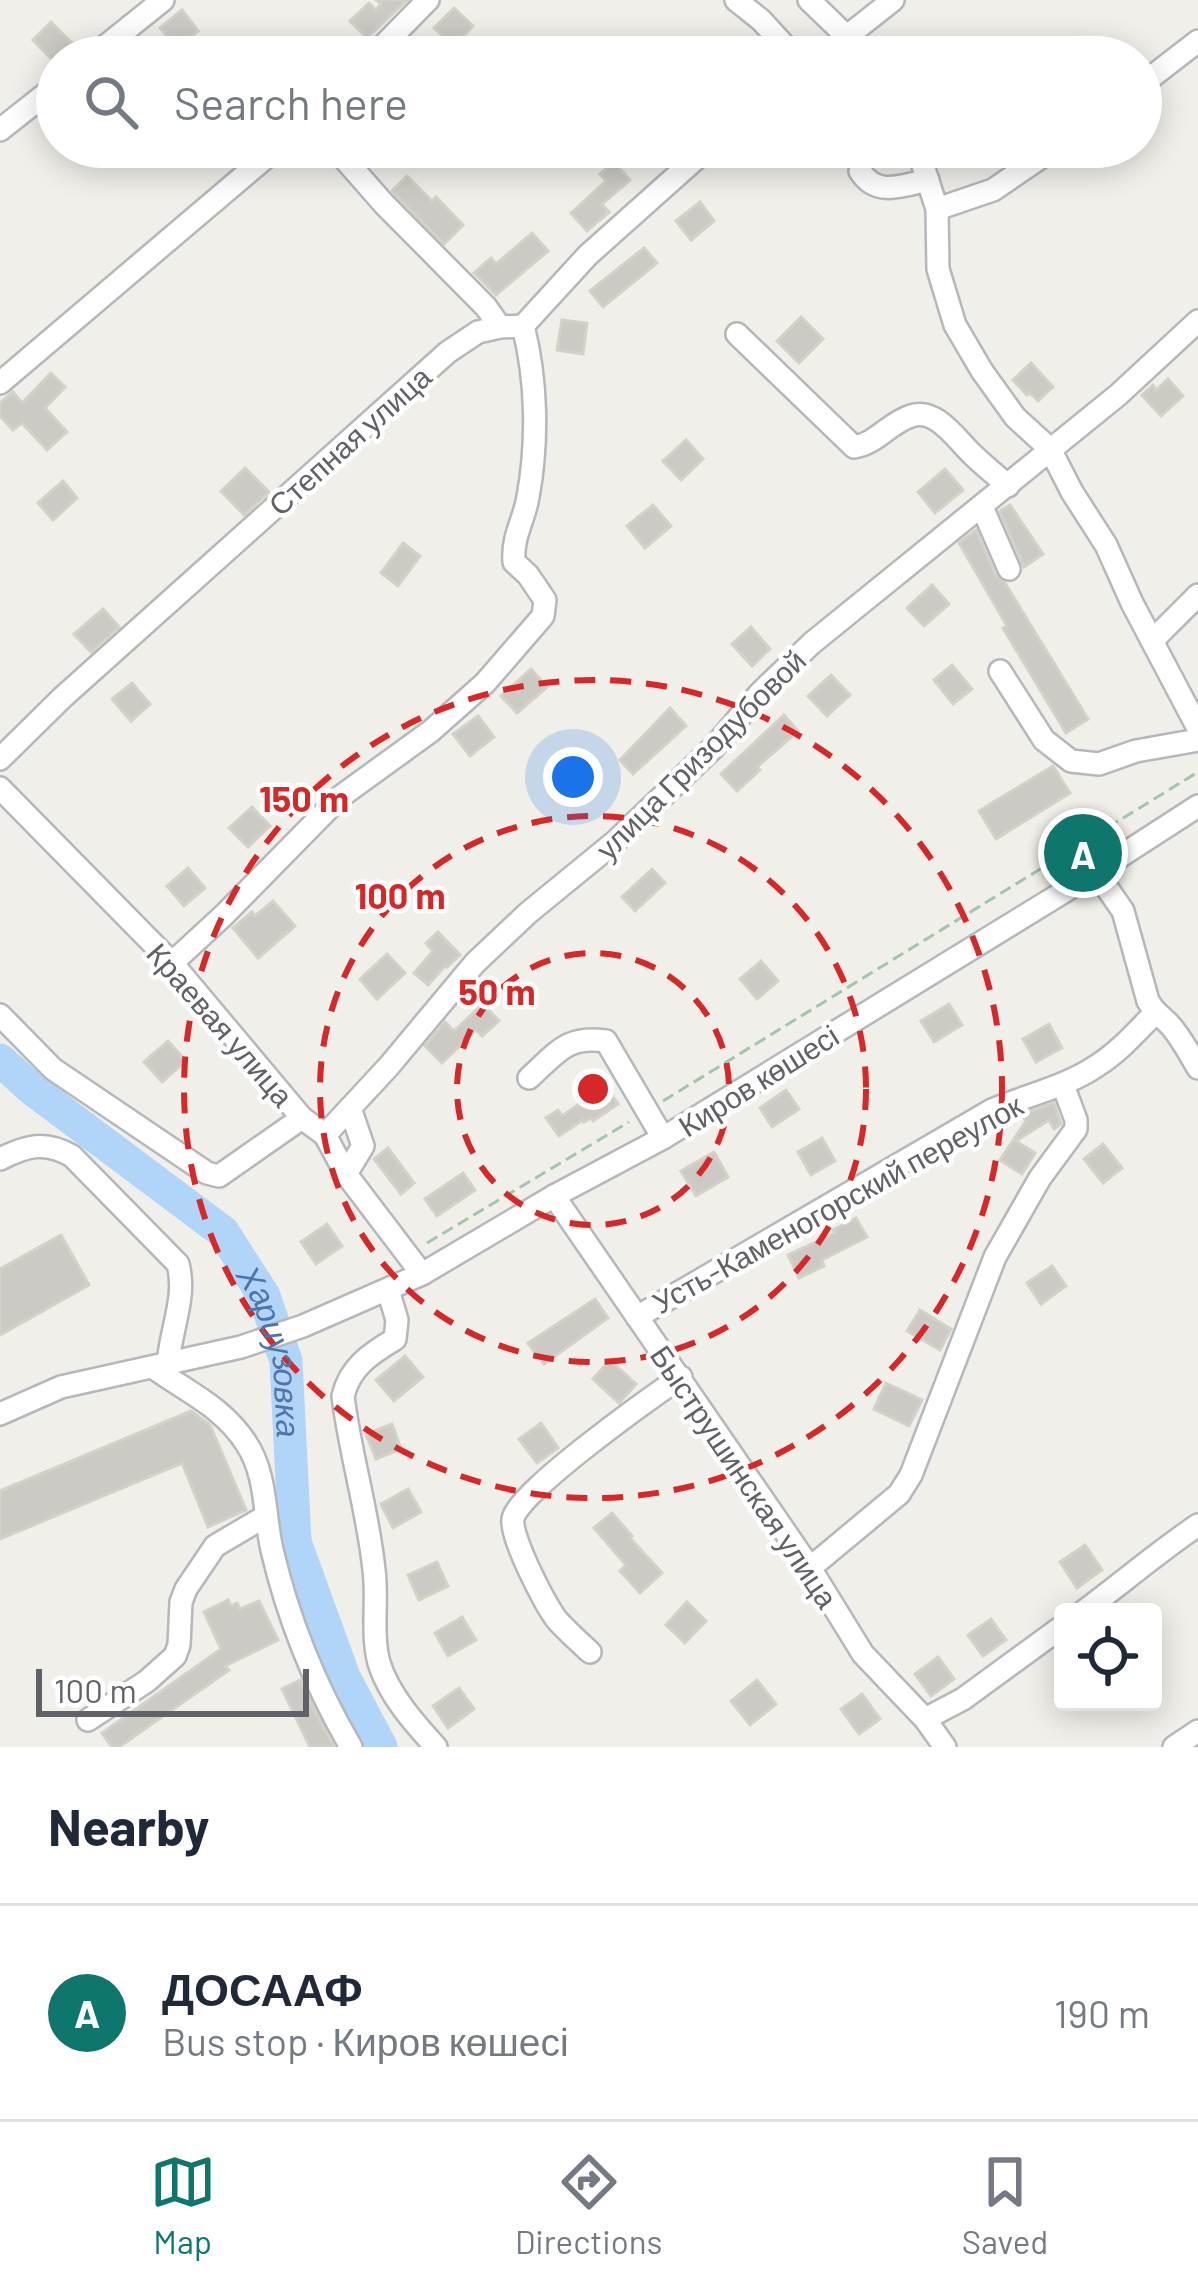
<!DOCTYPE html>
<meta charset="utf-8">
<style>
body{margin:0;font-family:Barlow,sans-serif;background:#f2f2f3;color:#1f2937}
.controls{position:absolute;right:36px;bottom:36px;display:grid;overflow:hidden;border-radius:12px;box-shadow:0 6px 30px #0003}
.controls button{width:108px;height:108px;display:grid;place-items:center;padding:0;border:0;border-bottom:3px solid #e0e1e3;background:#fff;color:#1f2937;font:60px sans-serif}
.scale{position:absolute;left:36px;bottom:30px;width:273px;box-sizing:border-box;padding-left:12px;border:6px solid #606267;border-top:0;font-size:33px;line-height:42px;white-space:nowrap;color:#606267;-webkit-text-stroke:9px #fff;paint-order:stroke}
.you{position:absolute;left:573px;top:777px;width:42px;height:42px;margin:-30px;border:9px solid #fff;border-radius:50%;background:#1a73e8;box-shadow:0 0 0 18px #1a73e833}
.badge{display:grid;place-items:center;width:78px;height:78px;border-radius:50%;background:#0f766e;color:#fff;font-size:39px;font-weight:700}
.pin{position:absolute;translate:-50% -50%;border:6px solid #fff;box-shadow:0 3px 12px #0006}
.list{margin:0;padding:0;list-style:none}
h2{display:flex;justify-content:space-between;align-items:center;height:156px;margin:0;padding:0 48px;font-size:51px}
h2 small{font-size:39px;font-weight:400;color:#747a83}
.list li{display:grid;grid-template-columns:78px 1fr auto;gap:36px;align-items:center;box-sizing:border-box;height:216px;padding:0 48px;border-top:3px solid #e0e1e3}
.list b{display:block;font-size:45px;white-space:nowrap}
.list p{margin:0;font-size:39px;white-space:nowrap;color:#747a83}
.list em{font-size:39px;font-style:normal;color:#747a83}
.icon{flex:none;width:66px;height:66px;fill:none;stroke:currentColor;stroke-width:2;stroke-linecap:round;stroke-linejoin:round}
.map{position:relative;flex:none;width:1198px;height:1747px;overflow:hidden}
.search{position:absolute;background:#fff;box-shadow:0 6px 30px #0003;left:36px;right:36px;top:36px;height:132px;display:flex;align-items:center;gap:30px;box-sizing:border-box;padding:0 42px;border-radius:66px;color:#747a83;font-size:45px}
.sheet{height:372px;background:#fff}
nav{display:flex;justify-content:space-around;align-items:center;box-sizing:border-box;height:168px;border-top:3px solid #e0e1e3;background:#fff;font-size:33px;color:#747a83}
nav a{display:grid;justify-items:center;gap:6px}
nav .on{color:#0f766e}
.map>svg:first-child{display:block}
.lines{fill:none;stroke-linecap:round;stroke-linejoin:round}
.river{stroke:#b1d5f8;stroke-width:33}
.building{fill:#cccac5;stroke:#d4d1c7;stroke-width:3}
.minor-casing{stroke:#b5b7bb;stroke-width:26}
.path{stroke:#a1c6ae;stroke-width:3;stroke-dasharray:12 6;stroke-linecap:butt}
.minor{stroke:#fff;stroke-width:21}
.ring{fill:none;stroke:#d62828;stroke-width:6;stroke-dasharray:21 15}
.labels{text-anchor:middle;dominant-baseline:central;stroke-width:9;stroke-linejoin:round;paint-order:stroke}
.street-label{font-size:30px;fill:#606267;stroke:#fff}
.water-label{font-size:33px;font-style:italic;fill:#4d75a9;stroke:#fff}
.centre{fill:#d62828;stroke:#fff;stroke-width:6}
.ring-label{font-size:36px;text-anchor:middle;font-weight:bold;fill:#d62828;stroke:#fff;stroke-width:9;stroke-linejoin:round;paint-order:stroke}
</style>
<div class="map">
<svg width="1198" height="1747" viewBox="0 0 1198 1747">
<rect width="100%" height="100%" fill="#f0efe9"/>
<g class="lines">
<path class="river" id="s1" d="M 0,1060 L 32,1089 L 223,1232 L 264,1296 L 286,1361 L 295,1542 L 344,1677 L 381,1747"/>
</g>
<g class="building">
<path d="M 376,0 L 407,0 L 367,38 L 350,21 L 369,3 L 376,10 L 381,4 Z"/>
<path d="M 454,8 L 473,26 L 454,46 L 434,28 Z"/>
<path d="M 182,10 L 198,31 L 177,48 L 160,28 Z"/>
<path d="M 51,22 L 72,43 L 53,61 L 33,40 Z"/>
<path d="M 614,162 L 630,180 L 602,204 L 609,212 L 587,231 L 571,213 L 606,181 L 600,174 Z"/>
<path d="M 407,176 L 432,201 L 436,197 L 463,225 L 444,244 L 392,191 Z"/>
<path d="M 700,202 L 714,221 L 691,240 L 676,221 Z"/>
<path d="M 532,233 L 548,251 L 496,295 L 474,273 L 491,258 L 496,264 Z"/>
<path d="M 644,248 L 657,263 L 603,307 L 590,291 Z"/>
<path d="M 801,317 L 823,339 L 799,363 L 777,341 Z"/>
<path d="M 562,320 L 587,323 L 583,354 L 557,350 Z"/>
<path d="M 1031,363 L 1053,387 L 1038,401 L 1030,393 L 1027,395 L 1013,380 Z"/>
<path d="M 51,373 L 65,387 L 45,408 L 67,432 L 47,450 L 22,423 L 13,430 L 0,416 L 0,403 L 13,392 L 22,403 Z"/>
<path d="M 1168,379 L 1183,396 L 1161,416 L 1142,395 L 1153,385 L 1156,390 Z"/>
<path d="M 686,440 L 703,459 L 681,480 L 663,461 Z"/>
<path d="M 245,468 L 269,492 L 244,515 L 221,491 Z"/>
<path d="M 945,469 L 963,490 L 935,513 L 918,492 Z"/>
<path d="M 63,481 L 77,498 L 53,520 L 38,503 Z"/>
<path d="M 653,505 L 671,526 L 645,548 L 627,526 Z"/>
<path d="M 1010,505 L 1043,554 L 1024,567 L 1000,511 Z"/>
<path d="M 976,530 L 996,576 L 1005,583 L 1088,719 L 1066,733 L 1003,628 L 1007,626 L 959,543 Z"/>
<path d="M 403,543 L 420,556 L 398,586 L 381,573 Z"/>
<path d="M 932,585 L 949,604 L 924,626 L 907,608 Z"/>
<path d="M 103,609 L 119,627 L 91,652 L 74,634 Z"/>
<path d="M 751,627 L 770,649 L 752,666 L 732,644 Z"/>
<path d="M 952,665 L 972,689 L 953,704 L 934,680 Z"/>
<path d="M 531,669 L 547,687 L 517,713 L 501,696 Z"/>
<path d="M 831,675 L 850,695 L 827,716 L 808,696 Z"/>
<path d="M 132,683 L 150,704 L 131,721 L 112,699 Z"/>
<path d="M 670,708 L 686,726 L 633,774 L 620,760 Z"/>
<path d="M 784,715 L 798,731 L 757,767 L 760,770 L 737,791 L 721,774 Z"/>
<path d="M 478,716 L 494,737 L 470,756 L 453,734 Z"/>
<path d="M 1053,766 L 1070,793 L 996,839 L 979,811 Z"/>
<path d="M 252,807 L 270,826 L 248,847 L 229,828 Z"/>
<path d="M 188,868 L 205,888 L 184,906 L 167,886 Z"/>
<path d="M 652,869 L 665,883 L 635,911 L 622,897 Z"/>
<path d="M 273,901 L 295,926 L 258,958 L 233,928 L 252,912 L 255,916 Z"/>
<path d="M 438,932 L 460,955 L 447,967 L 446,965 L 428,985 L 414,973 L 433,951 L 426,943 Z"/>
<path d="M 387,954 L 405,973 L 377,999 L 360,979 Z"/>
<path d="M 761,961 L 778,981 L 757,999 L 740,979 Z"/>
<path d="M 483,1004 L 499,1021 L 482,1036 L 476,1030 L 442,1063 L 425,1046 L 445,1022 L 454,1031 Z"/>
<path d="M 949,1004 L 962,1025 L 934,1042 L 921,1021 Z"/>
<path d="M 1049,1024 L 1062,1048 L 1036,1062 L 1023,1039 Z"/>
<path d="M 168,1041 L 186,1061 L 162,1082 L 144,1062 Z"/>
<path d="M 605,1086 L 618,1104 L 593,1121 L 591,1118 L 584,1122 L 583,1120 L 559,1136 L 546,1118 L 558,1110 L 562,1116 Z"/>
<path d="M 786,1090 L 799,1109 L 772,1127 L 760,1108 Z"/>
<path d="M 1054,1103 L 1061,1124 L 1054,1129 L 1049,1120 L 1016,1141 L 1035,1153 L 1022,1174 L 1000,1160 L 1026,1121 L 1021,1115 Z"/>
<path d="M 822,1138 L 835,1161 L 811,1175 L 798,1152 Z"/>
<path d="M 1103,1144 L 1122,1168 L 1103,1183 L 1084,1159 Z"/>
<path d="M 388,1148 L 414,1183 L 401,1194 L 374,1159 Z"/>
<path d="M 714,1152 L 728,1177 L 696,1196 L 681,1171 Z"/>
<path d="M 463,1173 L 475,1190 L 437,1216 L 425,1199 Z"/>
<path d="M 856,1218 L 867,1237 L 822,1260 L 824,1266 L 799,1278 L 788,1255 L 835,1233 L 833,1230 Z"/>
<path d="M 327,1224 L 342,1246 L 316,1264 L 301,1242 Z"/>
<path d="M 61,1235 L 89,1285 L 0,1335 L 0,1269 Z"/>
<path d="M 1052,1266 L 1066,1286 L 1041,1304 L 1027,1283 Z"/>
<path d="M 595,1299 L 608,1318 L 544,1364 L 528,1343 Z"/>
<path d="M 920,1310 L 951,1329 L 940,1350 L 907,1331 Z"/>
<path d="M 405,1356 L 423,1377 L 394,1401 L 376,1380 Z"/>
<path d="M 610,1360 L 636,1384 L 619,1403 L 593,1379 Z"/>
<path d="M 886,1383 L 922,1400 L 909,1426 L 874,1409 Z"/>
<path d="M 191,1411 L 210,1425 L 246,1510 L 208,1527 L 182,1463 L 0,1539 L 0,1491 Z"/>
<path d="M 541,1423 L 558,1448 L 537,1463 L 519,1439 Z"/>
<path d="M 392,1424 L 401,1449 L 376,1459 L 366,1434 Z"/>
<path d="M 408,1489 L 421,1512 L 393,1528 L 381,1504 Z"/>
<path d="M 612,1513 L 632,1536 L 630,1538 L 662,1573 L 640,1593 L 620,1571 L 626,1565 L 594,1528 Z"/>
<path d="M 1085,1545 L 1102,1570 L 1077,1588 L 1060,1562 Z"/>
<path d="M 437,1562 L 448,1586 L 419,1600 L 408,1575 Z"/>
<path d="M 228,1600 L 231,1606 L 237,1603 L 240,1609 L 259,1601 L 278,1640 L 225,1666 L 229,1670 L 119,1747 L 112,1747 L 102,1733 L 221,1649 L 204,1612 Z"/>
<path d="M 687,1602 L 706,1621 L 685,1643 L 666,1625 Z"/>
<path d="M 462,1617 L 476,1640 L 448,1656 L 435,1633 Z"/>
<path d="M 991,1619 L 1006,1640 L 983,1656 L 968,1635 Z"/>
<path d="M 938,1657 L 954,1679 L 931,1696 L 915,1674 Z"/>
<path d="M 300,1680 L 313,1707 L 334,1747 L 310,1747 L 282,1689 Z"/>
<path d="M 757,1680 L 776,1704 L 750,1725 L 731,1701 Z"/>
<path d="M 459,1688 L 474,1709 L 448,1728 L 433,1706 Z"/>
<path d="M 862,1694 L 880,1719 L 859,1734 L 841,1709 Z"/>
</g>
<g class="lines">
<defs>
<g id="minor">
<path d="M 736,0 L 761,20 L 795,57"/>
<path d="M 809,0 L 868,57"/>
<path d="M 92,57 L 163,0"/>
<path d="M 372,57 L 428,0"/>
<path d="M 821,57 L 893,0"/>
<path d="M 1141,85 L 1198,41"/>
<path d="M 0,130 L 57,85"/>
<path d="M 334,147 L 384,204 L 486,307 L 500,327"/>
<path d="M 917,147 L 937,209 L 938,269 L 955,325 L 982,371 L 1015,417 L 1050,449 L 1072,492 L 1106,545 L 1132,603 L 1198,728"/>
<path d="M 860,171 C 876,197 902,186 928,180"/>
<path d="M 937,209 L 993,190 L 1056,147"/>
<path d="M 737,334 L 854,447 C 876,444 889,423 911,416 C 936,407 957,440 972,454 C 983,465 996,475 1008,486"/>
<path d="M 0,383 L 278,147"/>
<path d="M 982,507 L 1009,569"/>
<path d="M 1153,640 L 1198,595"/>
<path d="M 1000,671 L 1044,740 L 1071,761 L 1099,764 L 1136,751 L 1198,740"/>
<path d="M 0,759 L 63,697 L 448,352 L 478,332 L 500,327 L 523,326 L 588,255 L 709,147"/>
<path d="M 0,788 L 172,963 L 302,1118 L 325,1135 L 346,1174 L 422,1274"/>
<path d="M 1096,872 L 1123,911 L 1148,1001 C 1154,1012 1161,1016 1169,1024 C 1181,1037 1189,1053 1198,1068"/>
<path d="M 172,963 L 224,915 L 340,797 L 431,731 L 485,683 L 543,616 L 545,600 L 528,575 L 514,562 C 512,536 524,521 528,497 C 538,442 537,380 523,326"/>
<path d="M 0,1015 L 53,1069 L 207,1173 L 219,1176 L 302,1118"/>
<path d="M 529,1078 C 557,1053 566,1035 606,1041 L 663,1138"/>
<path d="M 325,1135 L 389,1066 L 475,963 L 528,913 L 616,841 L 714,747 L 760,693 L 812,643 L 1118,395 L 1198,321"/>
<path d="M 0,1159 C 26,1146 45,1140 72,1156 L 178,1264 C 187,1298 170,1330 168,1365"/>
<path d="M 346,1174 L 363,1146 L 350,1108"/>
<path d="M 554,1196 L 810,1568 L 863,1654 L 925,1719 L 945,1747"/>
<path d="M 388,1290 L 397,1320 L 395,1339 C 370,1354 350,1367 343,1396 C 350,1454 368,1511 374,1570 C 378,1600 371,1633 379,1663 C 389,1695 414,1723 436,1747"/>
<path d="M 637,1317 L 992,1110 C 1027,1095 1066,1087 1098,1065 C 1120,1051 1137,1031 1155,1013"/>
<path d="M 154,1368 C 187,1392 223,1407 246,1443 C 267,1474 264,1515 272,1550 C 288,1618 316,1687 351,1747"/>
<path d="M 0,1414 L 61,1387 L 241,1347 L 303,1326 L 422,1274 L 554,1196 L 663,1138 L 1096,872 L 1198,806"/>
<path d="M 810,1568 L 899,1494 L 911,1475 L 995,1257 L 1040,1178 L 1076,1129 L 1076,1120 L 1063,1085"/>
<path d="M 1083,1612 C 1122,1583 1158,1552 1198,1525"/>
<path d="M 590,1652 C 579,1642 567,1631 557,1620 C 545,1604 510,1537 513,1519 C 516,1493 653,1396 681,1377"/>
<path d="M 925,1719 L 963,1699 L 1063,1626"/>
<path d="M 88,1720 L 147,1681 L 175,1656 L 179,1645 L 181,1602 L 186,1589 L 215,1546 L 266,1516"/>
<path d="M 1174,1747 L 1198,1731"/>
</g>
</defs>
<use href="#minor" class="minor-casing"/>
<g class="path">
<path d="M 663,1101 L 1198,772"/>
<path d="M 427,1243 L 629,1122"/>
</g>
<use href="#minor" class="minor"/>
</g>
<g class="ring">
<circle cx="593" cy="1089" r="136"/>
<circle cx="593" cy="1089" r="273"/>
<circle cx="593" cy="1089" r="409"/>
</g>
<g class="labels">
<g class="street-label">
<text transform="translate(349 440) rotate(-42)">Степная улица</text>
<text transform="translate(700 754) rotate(-45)">улица Гризодубовой</text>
<text transform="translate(221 1024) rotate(49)">Краевая улица</text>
<text transform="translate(758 1080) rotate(-32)">Киров көшесі</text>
<text transform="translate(837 1203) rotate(-29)">Усть-Каменогорский переулок</text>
<text transform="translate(745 1476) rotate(56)">Быструшинская улица</text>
</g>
<g class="water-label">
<text stroke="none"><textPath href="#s1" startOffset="414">Хариузовка</textPath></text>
</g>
</g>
<circle cx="593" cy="1089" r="18" class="centre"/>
<g class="ring-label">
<text x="304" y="812">150 m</text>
<text x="400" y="909">100 m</text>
<text x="497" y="1005">50 m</text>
</g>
</svg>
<div class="controls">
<button><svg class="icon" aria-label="locate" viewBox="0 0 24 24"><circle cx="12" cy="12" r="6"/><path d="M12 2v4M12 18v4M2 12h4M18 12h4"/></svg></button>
</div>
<div class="scale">100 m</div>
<div class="you"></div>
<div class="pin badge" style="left:1083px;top:853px">A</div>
<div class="search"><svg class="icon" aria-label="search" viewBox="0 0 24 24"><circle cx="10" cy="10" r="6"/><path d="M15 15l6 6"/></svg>Search here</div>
</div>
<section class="sheet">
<h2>Nearby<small></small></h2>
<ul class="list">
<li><span class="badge">A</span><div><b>ДОСААФ</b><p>Bus stop · Киров көшесі</p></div><em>190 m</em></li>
</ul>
</section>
<nav>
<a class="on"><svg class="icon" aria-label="map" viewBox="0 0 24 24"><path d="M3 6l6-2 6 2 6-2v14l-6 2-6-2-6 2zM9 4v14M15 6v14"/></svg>Map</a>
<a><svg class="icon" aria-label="directions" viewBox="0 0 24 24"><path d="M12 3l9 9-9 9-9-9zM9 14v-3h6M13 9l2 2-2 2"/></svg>Directions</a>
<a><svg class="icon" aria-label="saved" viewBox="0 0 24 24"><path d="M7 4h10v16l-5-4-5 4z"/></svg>Saved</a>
</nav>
